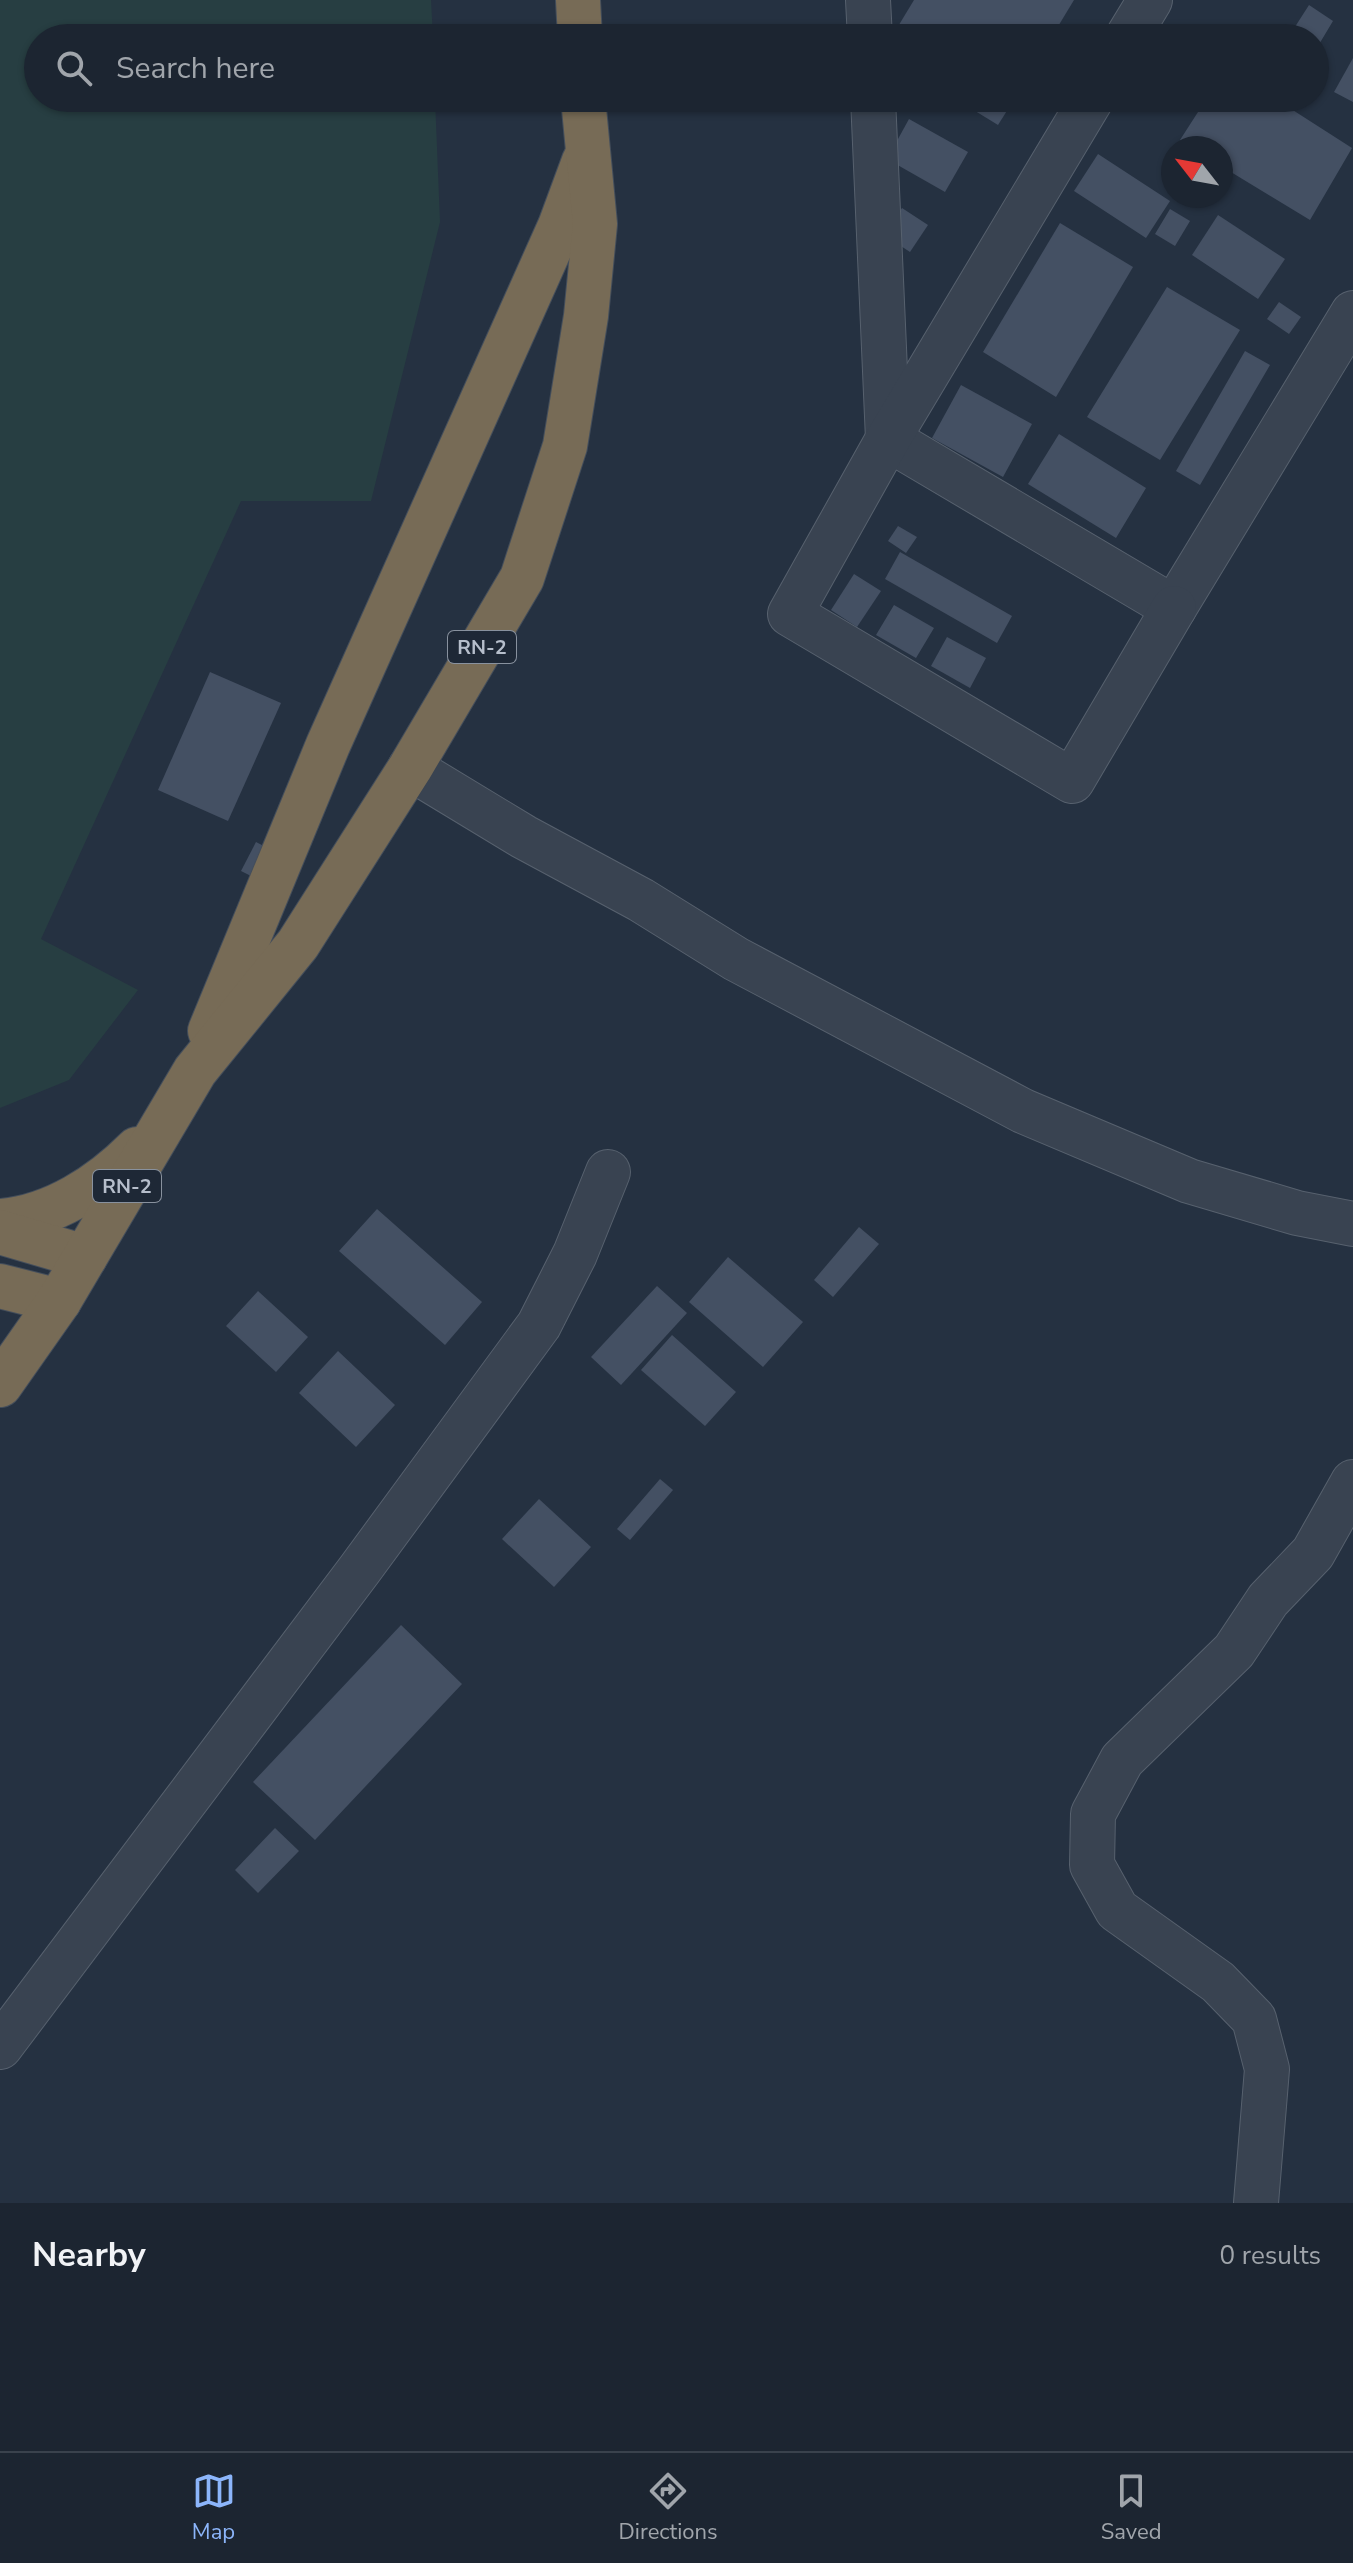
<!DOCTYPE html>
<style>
body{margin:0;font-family:"Nunito Sans",sans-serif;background:#29313d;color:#f1f3f6}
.compass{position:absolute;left:1161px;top:136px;width:72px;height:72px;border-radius:50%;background:#1c2531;box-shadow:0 2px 6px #0004;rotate:301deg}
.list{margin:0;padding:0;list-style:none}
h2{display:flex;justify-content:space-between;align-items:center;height:104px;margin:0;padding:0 32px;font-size:34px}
h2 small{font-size:26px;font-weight:400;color:#a0a5ab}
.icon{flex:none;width:44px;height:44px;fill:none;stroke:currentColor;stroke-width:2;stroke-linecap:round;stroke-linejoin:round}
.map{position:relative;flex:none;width:1353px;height:2203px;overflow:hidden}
.search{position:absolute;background:#1c2531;box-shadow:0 2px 6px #0004;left:24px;right:24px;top:24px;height:88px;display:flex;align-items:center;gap:20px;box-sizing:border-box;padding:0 28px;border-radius:44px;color:#a0a5ab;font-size:30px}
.sheet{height:248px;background:#1c2531}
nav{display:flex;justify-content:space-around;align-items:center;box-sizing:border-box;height:112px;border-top:2px solid #3a424d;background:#1c2531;font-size:22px;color:#a0a5ab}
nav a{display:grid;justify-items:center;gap:4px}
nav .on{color:#8cb5fa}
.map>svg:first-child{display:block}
.green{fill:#273e42}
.building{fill:#445063}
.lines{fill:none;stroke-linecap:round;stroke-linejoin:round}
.minor-casing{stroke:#57616e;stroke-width:46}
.highway-casing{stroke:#444e5b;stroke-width:46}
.minor{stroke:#394351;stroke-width:44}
.highway{stroke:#776b56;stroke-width:44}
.labels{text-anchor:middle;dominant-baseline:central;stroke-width:8;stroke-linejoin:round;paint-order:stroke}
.shield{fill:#1e2836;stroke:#88919e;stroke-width:2}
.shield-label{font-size:20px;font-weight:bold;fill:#b6becb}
</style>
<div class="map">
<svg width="1353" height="2203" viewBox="0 0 1353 2203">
<rect width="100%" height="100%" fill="#253141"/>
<path class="green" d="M 0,0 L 431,0 L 433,38 L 38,38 L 38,98 L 435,98 L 440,222 L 371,501 L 241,501 L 41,939 L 138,990 L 69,1080 L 0,1108 Z"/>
<g class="building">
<path d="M 914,0 L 1074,0 L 1051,38 L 891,38 Z"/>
<path d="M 1309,5 L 1333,21 L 1318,46 L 1315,38 L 1305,38 L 1293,30 Z"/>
<path d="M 1353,58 L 1353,102 L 1334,92 Z"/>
<path d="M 954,98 L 1015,98 L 998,125 Z"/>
<path d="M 1207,98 L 1274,98 L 1352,148 L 1310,220 L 1221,166 L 1221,148 L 1193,148 L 1180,140 Z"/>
<path d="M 909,119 L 968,152 L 945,192 L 887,159 Z"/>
<path d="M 1098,154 L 1170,201 L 1146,238 L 1074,191 Z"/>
<path d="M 902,208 L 928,225 L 910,252 L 884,235 Z"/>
<path d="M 1170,209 L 1190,221 L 1175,246 L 1155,234 Z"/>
<path d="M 1218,215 L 1285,259 L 1258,299 L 1192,255 Z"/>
<path d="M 1060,223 L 1133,267 L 1056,397 L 983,352 Z"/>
<path d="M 1167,287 L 1240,330 L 1160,460 L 1087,417 Z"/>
<path d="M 1279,302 L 1301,317 L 1289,334 L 1267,319 Z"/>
<path d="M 1245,351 L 1270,365 L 1200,485 L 1176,471 Z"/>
<path d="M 961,385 L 1032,424 L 1003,477 L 932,438 Z"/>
<path d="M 1059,434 L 1146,488 L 1116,538 L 1028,484 Z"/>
<path d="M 898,526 L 917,537 L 906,553 L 888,541 Z"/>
<path d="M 900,552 L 1012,616 L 997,643 L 885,579 Z"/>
<path d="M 854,574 L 881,591 L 857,627 L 831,610 Z"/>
<path d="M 894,605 L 934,628 L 916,658 L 876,635 Z"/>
<path d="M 947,637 L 986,658 L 970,688 L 931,666 Z"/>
<path d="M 210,672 L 281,703 L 228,821 L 158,790 Z"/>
<path d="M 256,842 L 299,864 L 285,893 L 241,871 Z"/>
<path d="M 377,1209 L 482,1302 L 445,1345 L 339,1251 Z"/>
<path d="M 859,1227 L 879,1244 L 833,1297 L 814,1280 Z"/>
<path d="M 728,1257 L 803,1322 L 763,1367 L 689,1302 Z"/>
<path d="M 657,1286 L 687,1313 L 621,1385 L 591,1357 Z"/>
<path d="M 258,1291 L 308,1337 L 276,1372 L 226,1326 Z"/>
<path d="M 672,1335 L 736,1392 L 705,1426 L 641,1370 Z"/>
<path d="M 338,1351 L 395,1405 L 356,1447 L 299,1393 Z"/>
<path d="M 660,1479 L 673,1490 L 630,1540 L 617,1529 Z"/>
<path d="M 539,1499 L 591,1547 L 554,1587 L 502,1539 Z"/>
<path d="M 401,1625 L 462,1684 L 315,1840 L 253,1782 Z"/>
<path d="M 275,1828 L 299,1851 L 258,1893 L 235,1870 Z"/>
</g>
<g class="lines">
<defs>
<g id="minor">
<path d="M 868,0 L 870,38"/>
<path d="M 1127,38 L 1150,0"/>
<path d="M 873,98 L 888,439 L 1174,608 L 1353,313"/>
<path d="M 1092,98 L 888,439 L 790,614 L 1072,781 L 1174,608"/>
<path d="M 410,768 L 524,837 L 641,900 L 736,959 L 1023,1111 L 1189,1181 L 1297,1213 L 1353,1224"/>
<path d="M 0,2047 L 360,1569 L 539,1325 L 575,1254 L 608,1172"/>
<path d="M 1256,2203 L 1267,2069 L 1254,2019 L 1218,1982 L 1117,1910 L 1092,1865 L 1093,1814 L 1122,1760 L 1234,1651 L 1268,1600 L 1313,1553 L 1353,1482"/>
</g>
<g id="highway">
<path d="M 578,0 L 580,38"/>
<path d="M 210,1031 L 328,745 L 560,226 L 584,161"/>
<path d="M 0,1221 C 53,1217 101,1185 137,1149"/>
<path d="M 0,1232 L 85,1257"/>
<path d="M 0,1286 L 59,1301"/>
<path d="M 0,1385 L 59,1301 L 195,1071 L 298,944 L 410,768 L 522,578 L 565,446 L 586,316 L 595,224 L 583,98"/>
</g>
</defs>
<use href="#minor" class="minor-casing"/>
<use href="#highway" class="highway-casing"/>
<use href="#minor" class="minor"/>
<use href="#highway" class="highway"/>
</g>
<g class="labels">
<g class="shield">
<rect x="448" y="631" width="68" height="32" rx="6"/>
<rect x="93" y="1170" width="68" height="32" rx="6"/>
</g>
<g class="shield-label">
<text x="482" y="647">RN-2</text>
<text x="127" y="1186">RN-2</text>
</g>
</g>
</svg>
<svg class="compass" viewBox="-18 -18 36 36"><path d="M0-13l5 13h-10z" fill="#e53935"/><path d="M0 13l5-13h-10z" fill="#a0a5ab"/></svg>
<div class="search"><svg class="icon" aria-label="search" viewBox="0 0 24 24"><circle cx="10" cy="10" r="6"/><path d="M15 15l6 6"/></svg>Search here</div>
</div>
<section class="sheet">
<h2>Nearby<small>0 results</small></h2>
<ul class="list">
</ul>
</section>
<nav>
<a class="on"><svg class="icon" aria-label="map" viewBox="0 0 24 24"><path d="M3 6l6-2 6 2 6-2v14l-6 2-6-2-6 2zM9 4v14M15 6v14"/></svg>Map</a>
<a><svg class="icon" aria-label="directions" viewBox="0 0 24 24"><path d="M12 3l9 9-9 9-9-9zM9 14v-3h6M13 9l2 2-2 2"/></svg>Directions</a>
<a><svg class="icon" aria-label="saved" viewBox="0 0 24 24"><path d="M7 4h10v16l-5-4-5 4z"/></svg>Saved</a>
</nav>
